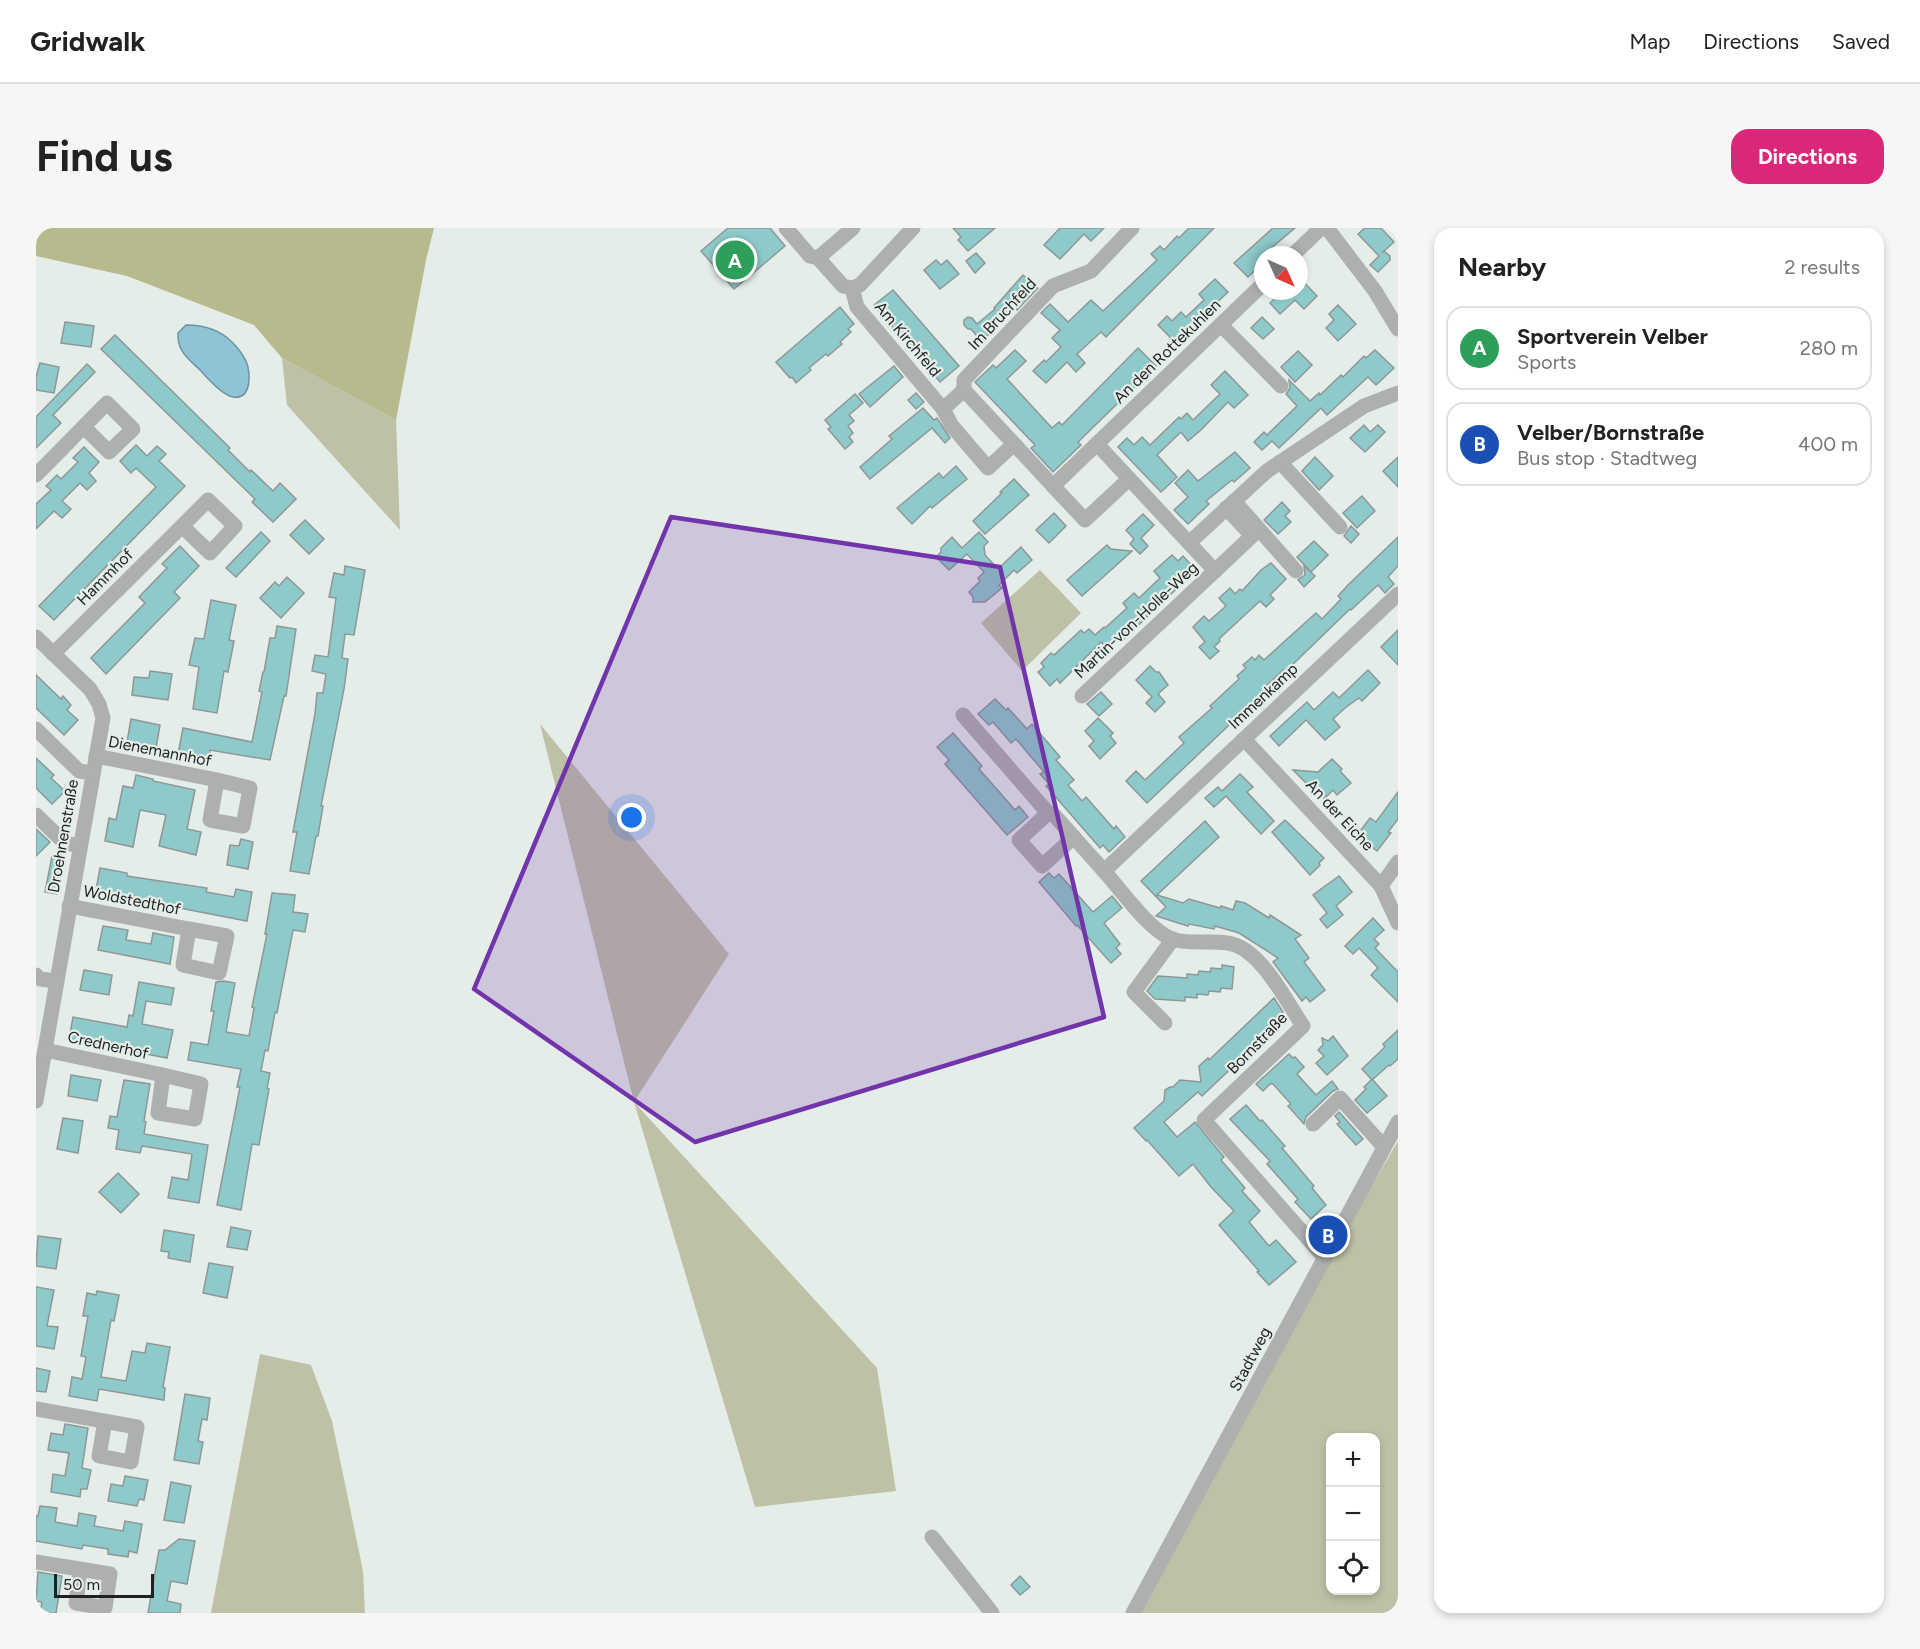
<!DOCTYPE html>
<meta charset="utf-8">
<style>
body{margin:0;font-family:Figtree,sans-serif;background:#f6f6f6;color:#222}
.controls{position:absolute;right:18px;bottom:18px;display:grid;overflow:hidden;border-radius:12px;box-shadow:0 3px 9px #0003}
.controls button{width:54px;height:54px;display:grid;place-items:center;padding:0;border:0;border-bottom:2px solid #e0e0e0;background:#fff;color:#222;font:30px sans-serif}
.compass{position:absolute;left:1218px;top:18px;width:54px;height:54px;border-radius:50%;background:#fff;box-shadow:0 3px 9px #0003;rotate:135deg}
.scale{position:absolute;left:18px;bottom:15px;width:100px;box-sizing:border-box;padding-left:6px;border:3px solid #1e211f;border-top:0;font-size:16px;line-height:21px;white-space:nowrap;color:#1e211f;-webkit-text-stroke:4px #e5ede9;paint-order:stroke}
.you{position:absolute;left:596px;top:590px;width:21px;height:21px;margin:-15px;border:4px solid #fff;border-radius:50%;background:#1a73e8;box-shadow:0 0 0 9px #1a73e833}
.badge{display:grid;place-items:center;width:39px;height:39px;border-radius:50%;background:#db2777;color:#fff;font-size:20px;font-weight:700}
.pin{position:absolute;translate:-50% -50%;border:3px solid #fff;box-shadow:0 2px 6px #0006}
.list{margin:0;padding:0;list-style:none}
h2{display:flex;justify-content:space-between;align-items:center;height:78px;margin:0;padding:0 24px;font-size:26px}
h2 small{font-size:20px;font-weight:400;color:#767676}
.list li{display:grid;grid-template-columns:39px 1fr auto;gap:18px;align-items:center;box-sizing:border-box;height:84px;margin:0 12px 12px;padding:0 12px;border:2px solid #e0e0e0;border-radius:18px}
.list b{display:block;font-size:22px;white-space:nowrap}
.list p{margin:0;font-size:20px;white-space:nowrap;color:#767676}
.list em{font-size:20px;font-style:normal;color:#767676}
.icon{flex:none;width:33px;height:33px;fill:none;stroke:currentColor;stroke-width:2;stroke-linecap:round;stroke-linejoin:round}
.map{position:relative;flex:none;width:1362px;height:1385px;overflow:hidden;border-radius:18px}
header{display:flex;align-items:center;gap:36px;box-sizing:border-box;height:84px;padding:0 30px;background:#fff;border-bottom:2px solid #e0e0e0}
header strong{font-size:28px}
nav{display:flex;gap:33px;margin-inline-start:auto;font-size:21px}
.intro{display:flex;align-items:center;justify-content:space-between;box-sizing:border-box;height:144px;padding:0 36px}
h1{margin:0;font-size:42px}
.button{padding:15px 27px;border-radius:18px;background:#db2777;color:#fff;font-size:21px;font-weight:700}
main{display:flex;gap:36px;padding:0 36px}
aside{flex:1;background:#fff;border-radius:18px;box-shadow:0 3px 9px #0003}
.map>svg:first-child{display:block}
.green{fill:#bec1a5;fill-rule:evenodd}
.forest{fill:#b6ba8d}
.water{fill:#8fc4d7;stroke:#6d93a0;stroke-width:1.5}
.building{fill:#8ecac9;stroke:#8e9797;stroke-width:1.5}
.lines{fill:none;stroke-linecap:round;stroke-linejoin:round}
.minor{stroke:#aeb0ad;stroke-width:15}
.marked{fill:#7134aa;fill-opacity:0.2;stroke:#7134aa;stroke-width:4.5;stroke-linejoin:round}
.labels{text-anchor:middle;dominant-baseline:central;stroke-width:4.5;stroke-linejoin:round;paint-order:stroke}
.street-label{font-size:16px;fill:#1e211f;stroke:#e5ede9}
</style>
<header>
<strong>Gridwalk</strong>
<nav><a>Map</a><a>Directions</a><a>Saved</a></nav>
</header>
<div class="intro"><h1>Find us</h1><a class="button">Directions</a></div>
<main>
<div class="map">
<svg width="1362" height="1385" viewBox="0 0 1362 1385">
<rect width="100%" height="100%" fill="#e5ede9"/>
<g class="green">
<path d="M 246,130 L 360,192 L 364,302 L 251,177 Z"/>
<path d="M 1004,342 L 1045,385 L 986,443 L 945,395 Z"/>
<path d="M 504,496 L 693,726 L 598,874 L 841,1140 L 860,1263 L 719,1279 L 598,874 Z"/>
<path d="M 1362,913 L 1362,1385 L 1105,1385 L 1283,1048 ZM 1294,1210 L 1340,1210 L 1340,1362 L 1294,1362 Z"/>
<path d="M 224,1126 L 275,1137 L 296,1193 L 327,1343 L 329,1385 L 175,1385 Z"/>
</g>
<path class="forest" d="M 0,0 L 398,0 L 390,32 L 360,192 L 246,130 L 218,97 L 91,48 L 0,28 Z"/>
<path class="water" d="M 150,97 C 167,97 184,102 196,114 C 201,119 207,127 210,133 C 215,144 216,172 197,169 C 186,167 172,151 165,143 C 153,131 141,124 142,105 Z"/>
<g class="building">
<path d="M 692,0 L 734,0 L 749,18 L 698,61 L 665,23 Z"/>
<path d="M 917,0 L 959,0 L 932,23 L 922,12 L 925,9 Z"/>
<path d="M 1024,0 L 1068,0 L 1055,13 L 1048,6 L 1024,31 L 1008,17 Z"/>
<path d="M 1153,0 L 1178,0 L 1070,109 L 1065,104 L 1041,126 L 1049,135 L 1040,144 L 1031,134 L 1010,155 L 997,143 L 1008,132 L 1010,134 L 1025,119 L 1016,110 L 1024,102 L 1005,85 L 1014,76 L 1032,94 L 1055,72 L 1067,83 L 1121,32 L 1115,26 L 1124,18 L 1128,22 L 1141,8 L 1143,10 Z"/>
<path d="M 1237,0 L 1259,0 L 1227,27 L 1227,35 L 1212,49 L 1198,35 Z"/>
<path d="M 1329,0 L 1345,0 L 1358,14 L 1346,25 L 1348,23 L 1354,28 L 1354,32 L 1342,44 L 1334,37 L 1343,28 L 1322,6 Z"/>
<path d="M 940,25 L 949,35 L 939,45 L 930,33 Z"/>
<path d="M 900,32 L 905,37 L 911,32 L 923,46 L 904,61 L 888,42 Z"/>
<path d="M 987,47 L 1002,60 L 981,82 L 979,79 L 959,96 L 962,99 L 945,113 L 935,101 L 932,101 L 928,97 L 928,92 L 932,89 L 936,90 L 941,96 L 959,81 L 958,80 Z"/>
<path d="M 1263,49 L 1281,68 L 1268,81 L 1259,72 L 1244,86 L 1234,75 L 1247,63 L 1263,63 Z"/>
<path d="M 1179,51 L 1192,64 L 1167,88 L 1159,97 L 1161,100 L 1142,117 L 1122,97 L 1131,88 L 1136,93 L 1145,84 L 1150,89 L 1168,72 L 1163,66 Z"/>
<path d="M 857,62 L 923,138 L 904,154 L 838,77 Z"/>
<path d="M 1302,77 L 1320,96 L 1302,113 L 1290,100 L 1298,92 L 1293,86 Z"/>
<path d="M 804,79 L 818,96 L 812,101 L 815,104 L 804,114 L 806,116 L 792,128 L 790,126 L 773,140 L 775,142 L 760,155 L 756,149 L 754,150 L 740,134 Z"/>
<path d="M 1226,89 L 1238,101 L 1227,111 L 1215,100 Z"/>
<path d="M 29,94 L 58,98 L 55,119 L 25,115 Z"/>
<path d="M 79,107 L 194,220 L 192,222 L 214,244 L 215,242 L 237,263 L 244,255 L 260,271 L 237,294 L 216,274 L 219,271 L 65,121 Z"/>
<path d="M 1102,120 L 1120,138 L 1042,214 L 1045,217 L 1017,244 L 995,220 L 999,217 L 939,154 L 957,137 L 960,140 L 979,122 L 990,133 L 971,151 L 1016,200 L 1023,194 L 1026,197 Z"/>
<path d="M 1339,122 L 1358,140 L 1340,157 L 1332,149 L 1291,187 L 1285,180 L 1243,220 L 1236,213 L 1226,222 L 1218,214 L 1228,204 L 1232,208 L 1231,207 L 1261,178 L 1250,166 L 1254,160 L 1253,152 L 1274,173 L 1283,165 L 1284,167 L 1305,147 L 1307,149 L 1328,128 L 1330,130 Z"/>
<path d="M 1262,123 L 1276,137 L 1259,154 L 1245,139 Z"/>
<path d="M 4,135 L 23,139 L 18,165 L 0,162 L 0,149 Z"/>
<path d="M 51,136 L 59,144 L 17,187 L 25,195 L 0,220 L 0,189 Z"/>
<path d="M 858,138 L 867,149 L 834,179 L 823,166 Z"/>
<path d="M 1189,143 L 1212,167 L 1198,180 L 1192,174 L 1165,202 L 1152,213 L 1145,204 L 1121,227 L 1141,249 L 1125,264 L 1082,219 L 1091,210 L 1098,217 L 1106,209 L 1114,217 L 1143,189 L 1145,191 L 1151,185 L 1157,192 L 1184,166 L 1175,157 Z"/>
<path d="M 880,165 L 888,174 L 880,181 L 872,172 Z"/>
<path d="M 819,166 L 827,175 L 813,187 L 818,193 L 812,198 L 817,205 L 813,209 L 817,214 L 809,221 L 792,201 L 795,199 L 789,192 Z"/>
<path d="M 887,180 L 898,192 L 901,190 L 914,210 L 909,215 L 896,200 L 834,251 L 824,239 L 856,211 L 853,208 Z"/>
<path d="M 1328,197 L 1334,204 L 1342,197 L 1349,204 L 1329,224 L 1314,210 Z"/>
<path d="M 100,217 L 111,228 L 121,218 L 130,226 L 123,233 L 149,258 L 18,392 L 3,378 L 120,259 L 100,240 L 95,245 L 84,233 Z"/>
<path d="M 48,219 L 63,234 L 53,245 L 60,253 L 51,262 L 44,255 L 26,273 L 35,281 L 26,290 L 18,283 L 0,301 L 0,276 L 15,262 L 10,258 L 21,247 L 25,251 L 42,234 L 37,230 Z"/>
<path d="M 1199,224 L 1214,240 L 1198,254 L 1196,252 L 1170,273 L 1173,276 L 1152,296 L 1138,282 L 1152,269 L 1139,255 L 1152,242 L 1162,253 Z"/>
<path d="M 1279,229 L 1297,248 L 1283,262 L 1266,243 Z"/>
<path d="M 1362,229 L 1362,259 L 1347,243 Z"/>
<path d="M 920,238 L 931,251 L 896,280 L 894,278 L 876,296 L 861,280 L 903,245 L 907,250 Z"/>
<path d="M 978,251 L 993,267 L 949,306 L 937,293 L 966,265 L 964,264 Z"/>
<path d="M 1326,268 L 1339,283 L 1321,300 L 1307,285 Z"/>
<path d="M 1246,274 L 1254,283 L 1249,288 L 1255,294 L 1242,306 L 1228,292 Z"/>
<path d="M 1018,285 L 1030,298 L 1013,315 L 1000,302 Z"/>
<path d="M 1107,286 L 1118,297 L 1105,310 L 1112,318 L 1104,326 L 1094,316 L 1098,311 L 1090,302 Z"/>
<path d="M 269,292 L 288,311 L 273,326 L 254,307 Z"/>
<path d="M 1315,298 L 1323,306 L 1315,315 L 1308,308 Z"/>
<path d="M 225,304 L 234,313 L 200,349 L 190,340 Z"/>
<path d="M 943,304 L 952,314 L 948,318 L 949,327 L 962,341 L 985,319 L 996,332 L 981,345 L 978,342 L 963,357 L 966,360 L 949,374 L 937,374 L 937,369 L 933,364 L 944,353 L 942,350 L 948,344 L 931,326 L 913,342 L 900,329 L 905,324 L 905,320 L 916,309 L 926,320 Z"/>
<path d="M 1362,309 L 1362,338 L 1352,349 L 1358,356 L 1349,365 L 1342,357 L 1315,382 L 1314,381 L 1249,444 L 1247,442 L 1237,452 L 1229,459 L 1231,461 L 1111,575 L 1090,553 L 1100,543 L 1109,552 L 1148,515 L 1143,509 L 1176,480 L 1174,478 L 1203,451 L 1201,448 L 1210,440 L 1207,437 L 1216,429 L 1219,432 L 1223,427 L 1228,432 L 1280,385 L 1286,391 L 1305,371 L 1302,368 L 1312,357 Z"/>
<path d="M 1278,313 L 1292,327 L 1275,344 L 1261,329 Z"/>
<path d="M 1071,317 L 1075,321 L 1096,323 L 1046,368 L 1031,352 Z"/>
<path d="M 144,318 L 163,338 L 138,364 L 144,370 L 70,446 L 55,430 L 109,375 L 103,369 L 131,340 L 126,336 Z"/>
<path d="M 1136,327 L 1142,333 L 1147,328 L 1160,342 L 1088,411 L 1084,407 L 1071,420 L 1065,414 L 1024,455 L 1021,451 L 1014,458 L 1002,444 L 1008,439 L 1005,435 L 1015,425 L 1018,427 L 1045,402 L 1048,405 L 1053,401 L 1059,407 L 1068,399 L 1069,400 L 1091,380 L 1087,375 L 1098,365 L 1103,370 L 1124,350 L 1118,343 Z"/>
<path d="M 1235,335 L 1250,351 L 1234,367 L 1238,371 L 1230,379 L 1224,373 L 1198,397 L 1183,411 L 1184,413 L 1178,419 L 1183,423 L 1174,431 L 1163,419 L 1169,414 L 1157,399 L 1168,388 L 1173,393 L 1190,378 L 1183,370 L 1194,360 L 1199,366 L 1204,361 L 1206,363 L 1225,342 Z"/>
<path d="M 309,338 L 329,342 L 318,407 L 309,406 L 306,430 L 312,431 L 308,461 L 285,578 L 287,578 L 282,608 L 280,608 L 273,646 L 254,643 L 261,604 L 257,604 L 279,486 L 281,465 L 287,465 L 290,446 L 276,443 L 279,427 L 292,429 L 300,370 L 293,369 L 298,345 L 308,347 Z"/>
<path d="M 1268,338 L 1279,348 L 1268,359 L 1262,352 L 1269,347 Z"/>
<path d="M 251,349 L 268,365 L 245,390 L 224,370 L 239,354 L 243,358 Z"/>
<path d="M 175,372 L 200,377 L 193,412 L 198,413 L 192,444 L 188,443 L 181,485 L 157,481 L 163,439 L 153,437 L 159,410 L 168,411 Z"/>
<path d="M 241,398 L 260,401 L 250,468 L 248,468 L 234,532 L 174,522 L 172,532 L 142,526 L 147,500 L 216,514 L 226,464 L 223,463 L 227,444 L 228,444 L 234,410 L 239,410 Z"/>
<path d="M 1362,402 L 1362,437 L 1345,419 Z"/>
<path d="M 1114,438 L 1120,444 L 1123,444 L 1132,457 L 1122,466 L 1129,474 L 1119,484 L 1110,475 L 1116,469 L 1100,452 Z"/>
<path d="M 1332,442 L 1344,455 L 1326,473 L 1323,470 L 1309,480 L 1297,491 L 1304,499 L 1289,512 L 1270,492 L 1243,518 L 1234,508 L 1271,474 L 1278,482 L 1297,464 L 1303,470 Z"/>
<path d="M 114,443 L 136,446 L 132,472 L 96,467 L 98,449 L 113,450 Z"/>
<path d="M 0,447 L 25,471 L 27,468 L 35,477 L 31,482 L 42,492 L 28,507 L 0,480 Z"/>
<path d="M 1065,464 L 1076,476 L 1063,488 L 1051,476 Z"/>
<path d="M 959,471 L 970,482 L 972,480 L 991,501 L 996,496 L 1024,529 L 1020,532 L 1038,552 L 1032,557 L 1046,573 L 1050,569 L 1078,601 L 1080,598 L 1089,609 L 1073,624 L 1067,617 L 1064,620 L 1010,558 L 1013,556 L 1004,546 L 1008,544 L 980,511 L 975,515 L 957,494 L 953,497 L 942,486 Z"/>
<path d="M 1062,490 L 1077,505 L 1074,508 L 1080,515 L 1064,531 L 1053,518 L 1058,513 L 1049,503 Z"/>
<path d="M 95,491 L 124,497 L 120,520 L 91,514 Z"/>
<path d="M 917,505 L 946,538 L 943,541 L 979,582 L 983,578 L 992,589 L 971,607 L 909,536 L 913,532 L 901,519 Z"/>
<path d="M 0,530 L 18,547 L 15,550 L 29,563 L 16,576 L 0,560 Z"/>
<path d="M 1296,531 L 1306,541 L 1304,543 L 1315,555 L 1301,567 L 1297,562 L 1288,571 L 1281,564 L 1279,564 L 1257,542 L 1282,544 Z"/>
<path d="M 1204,546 L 1217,559 L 1211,564 L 1238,593 L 1225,606 L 1190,568 L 1178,579 L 1169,570 L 1182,559 L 1186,563 Z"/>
<path d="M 100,547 L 117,551 L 117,553 L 159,562 L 151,601 L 165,604 L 160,627 L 123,618 L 130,587 L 104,582 L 97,619 L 69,613 L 73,590 L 80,592 L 87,558 L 97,560 Z"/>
<path d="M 1362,564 L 1362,591 L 1352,604 L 1355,605 L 1341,623 L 1321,607 L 1334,590 L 1340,594 Z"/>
<path d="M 1249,592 L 1288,630 L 1283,635 L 1284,637 L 1274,647 L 1236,604 Z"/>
<path d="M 1169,593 L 1183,609 L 1121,667 L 1147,675 L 1153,671 L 1184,680 L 1185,678 L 1197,682 L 1200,673 L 1209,675 L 1233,690 L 1234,687 L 1265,707 L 1259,711 L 1273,730 L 1268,734 L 1289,762 L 1274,774 L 1270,769 L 1266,773 L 1237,734 L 1242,730 L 1203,705 L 1179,698 L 1178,701 L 1153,696 L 1152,698 L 1120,688 L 1130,679 L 1105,653 Z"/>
<path d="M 0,601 L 14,614 L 0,628 Z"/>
<path d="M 205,611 L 217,614 L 212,641 L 191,637 L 194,617 L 203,618 Z"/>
<path d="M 16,628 L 28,630 L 21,666 L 9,664 Z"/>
<path d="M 64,640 L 91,645 L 91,648 L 171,660 L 170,664 L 198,669 L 200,661 L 216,664 L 211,693 L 128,677 L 127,679 L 97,674 L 98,669 L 60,662 Z"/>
<path d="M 1013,645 L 1018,650 L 1023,646 L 1057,684 L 1076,668 L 1086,680 L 1068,695 L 1084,716 L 1080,720 L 1085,726 L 1075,735 L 1041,697 L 1040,698 L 1003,654 Z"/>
<path d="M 1303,648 L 1316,664 L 1300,678 L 1307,687 L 1291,700 L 1284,691 L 1291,685 L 1277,667 Z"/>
<path d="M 236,665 L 259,667 L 257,684 L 272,686 L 269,704 L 257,702 L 241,785 L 239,784 L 232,823 L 229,822 L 225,843 L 234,845 L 231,860 L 233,861 L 223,917 L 216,916 L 205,982 L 181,977 L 204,859 L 201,859 L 205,841 L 152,832 L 155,814 L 172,817 L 178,783 L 175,783 L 180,754 L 188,753 L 199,755 L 190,804 L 213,808 L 218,780 L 216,779 L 231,706 L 229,706 Z"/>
<path d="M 1337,690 L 1348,702 L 1338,711 L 1343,716 L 1339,720 L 1362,744 L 1362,774 L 1335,747 L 1342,740 L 1323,720 L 1317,726 L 1309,718 Z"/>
<path d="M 67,698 L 92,702 L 90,712 L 115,716 L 117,705 L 138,709 L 134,736 L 62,722 Z"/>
<path d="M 1186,737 L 1198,739 L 1196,761 L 1185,760 L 1184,764 L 1173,763 L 1172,767 L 1161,766 L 1161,770 L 1149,769 L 1149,773 L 1119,771 L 1111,763 L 1122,748 L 1151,750 L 1151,746 L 1162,747 L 1163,743 L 1174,744 L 1175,740 L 1186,741 Z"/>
<path d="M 48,742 L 76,747 L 73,767 L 44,762 Z"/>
<path d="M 103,754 L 138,760 L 135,777 L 110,773 L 106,796 L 137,802 L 131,830 L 33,811 L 37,789 L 91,799 L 93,787 L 97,788 Z"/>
<path d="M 1238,770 L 1247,784 L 1238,791 L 1242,796 L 1166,868 L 1162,864 L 1128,894 L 1141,909 L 1159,894 L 1188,929 L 1185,932 L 1209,960 L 1206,963 L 1224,983 L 1213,994 L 1233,1018 L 1240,1012 L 1260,1034 L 1233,1057 L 1221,1044 L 1223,1043 L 1183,997 L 1198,983 L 1175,959 L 1157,936 L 1143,948 L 1111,912 L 1110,913 L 1098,900 L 1128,873 L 1129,862 L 1134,859 L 1137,859 L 1144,852 L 1165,854 L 1163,838 L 1172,830 L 1173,832 Z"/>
<path d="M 1362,802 L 1362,831 L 1354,838 L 1353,837 L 1336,852 L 1326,841 L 1349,819 L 1347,816 Z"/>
<path d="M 1297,808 L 1312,828 L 1291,847 L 1280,835 L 1288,828 L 1282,822 L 1287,817 L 1286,810 L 1292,813 Z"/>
<path d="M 1253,826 L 1257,830 L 1259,829 L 1268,839 L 1261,846 L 1280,867 L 1296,853 L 1302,861 L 1297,863 L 1270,889 L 1268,896 L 1252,878 L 1255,876 L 1237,856 L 1234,856 L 1227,863 L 1220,856 Z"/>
<path d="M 35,847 L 65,852 L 61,873 L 32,868 Z"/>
<path d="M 1336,851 L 1351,868 L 1331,885 L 1319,872 L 1330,861 L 1328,859 Z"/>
<path d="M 88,852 L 114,856 L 108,893 L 110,894 L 108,906 L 172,917 L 163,975 L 132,970 L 136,949 L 152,952 L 156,926 L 106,918 L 104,925 L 80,921 L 83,902 L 72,900 L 74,888 L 81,889 Z"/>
<path d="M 1210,877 L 1224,893 L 1226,892 L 1249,918 L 1246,920 L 1278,958 L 1276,960 L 1290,977 L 1275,991 L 1259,974 L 1262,971 L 1231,936 L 1234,933 L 1194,891 Z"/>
<path d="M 1303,884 L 1327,911 L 1320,917 L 1301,896 L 1304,894 L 1299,888 Z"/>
<path d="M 27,890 L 47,893 L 42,925 L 21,921 Z"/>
<path d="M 82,945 L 103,966 L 85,985 L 63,964 Z"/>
<path d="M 195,999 L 215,1003 L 211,1022 L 191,1019 Z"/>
<path d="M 128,1002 L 158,1007 L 154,1034 L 132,1030 L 133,1024 L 125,1023 Z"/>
<path d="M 2,1008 L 25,1011 L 20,1041 L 0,1038 Z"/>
<path d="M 173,1035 L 197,1039 L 191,1070 L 167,1065 Z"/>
<path d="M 0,1059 L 18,1062 L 11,1098 L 22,1099 L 18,1121 L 0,1118 Z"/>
<path d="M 61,1063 L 83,1067 L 78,1093 L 75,1092 L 65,1149 L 90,1153 L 96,1123 L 109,1125 L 111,1115 L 134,1119 L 127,1159 L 129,1160 L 128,1172 L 63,1161 L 61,1173 L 33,1168 L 36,1149 L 46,1151 L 50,1129 L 45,1128 L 52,1088 L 47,1088 L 51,1065 L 60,1067 Z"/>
<path d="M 0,1140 L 14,1143 L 10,1164 L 0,1163 Z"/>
<path d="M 149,1166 L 174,1170 L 171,1192 L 166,1191 L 162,1213 L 167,1214 L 163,1236 L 138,1232 Z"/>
<path d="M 29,1196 L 52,1200 L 46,1240 L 55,1242 L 51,1261 L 45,1261 L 44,1269 L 15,1264 L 17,1246 L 29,1248 L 33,1225 L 12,1222 L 15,1205 L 27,1207 Z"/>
<path d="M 89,1248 L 112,1252 L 108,1272 L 103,1271 L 101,1278 L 72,1273 L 75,1256 L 87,1258 Z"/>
<path d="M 135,1254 L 155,1258 L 148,1295 L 128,1292 Z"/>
<path d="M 4,1278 L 21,1280 L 19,1294 L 41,1298 L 43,1285 L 60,1288 L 58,1298 L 87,1303 L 89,1293 L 106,1296 L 101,1325 L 93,1323 L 92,1329 L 72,1326 L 72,1321 L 47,1317 L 46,1321 L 0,1313 L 0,1288 L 2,1288 Z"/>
<path d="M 143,1311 L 159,1313 L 151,1356 L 135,1353 L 131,1373 L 145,1376 L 144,1385 L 112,1385 L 123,1322 L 129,1322 Z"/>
<path d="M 2,1344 L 26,1348 L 20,1385 L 4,1385 L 6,1374 L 0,1373 Z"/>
<path d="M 984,1348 L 994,1359 L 984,1367 L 975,1357 Z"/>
</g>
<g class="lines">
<g class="minor">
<path d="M 750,0 L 774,28 L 782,30 L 807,58 L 816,60"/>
<path d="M 1291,0 L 1339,63 L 1362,101"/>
<path d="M 1257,27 L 1285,0"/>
<path d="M 782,30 L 817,0"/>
<path d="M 816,60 L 821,79 L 907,181 L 928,162 L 1017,258 L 1227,56"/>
<path d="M 816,60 L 824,57 L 877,0"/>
<path d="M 1185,97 L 1245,158"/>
<path d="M 928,162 L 928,152 L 1017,58 L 1055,43 L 1096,0"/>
<path d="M 907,181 L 916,198 L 952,240 L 978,216"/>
<path d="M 1061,216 L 1153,315"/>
<path d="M 1244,234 L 1304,299"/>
<path d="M 0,247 C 24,223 47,199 71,175 L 97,201 L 73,224 L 48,199"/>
<path d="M 1017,258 L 1049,292 L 1093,251"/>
<path d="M 1198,273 L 1260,343"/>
<path d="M 1179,343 L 1153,315 L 1231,243 L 1328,178 L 1362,165"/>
<path d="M 0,409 L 54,461 L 63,476 L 67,490 L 0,873"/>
<path d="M 17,426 L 146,298 L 174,325 L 199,298 L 172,272 L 146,298"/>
<path d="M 1046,468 L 1216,308 L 1190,280"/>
<path d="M 927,487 L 1012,585 L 1018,587 L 1068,643 L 1362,366"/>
<path d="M 0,501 L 43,543 L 57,545"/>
<path d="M 1208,511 L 1345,658 L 1362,695"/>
<path d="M 60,528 L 181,552 L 174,592 L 207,598 L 214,560 L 181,552"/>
<path d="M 1012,585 L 983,612 L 1006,638 L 1038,609"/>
<path d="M 0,587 L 29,615 L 44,618"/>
<path d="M 1068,643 C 1085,662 1113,702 1136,711 C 1159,719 1188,707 1209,722 C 1233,738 1251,774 1267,798 L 1168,892 L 1289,1030"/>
<path d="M 1345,658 L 1362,634"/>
<path d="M 33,678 L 153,701 L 147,737 L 183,745 L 191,708 L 153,701"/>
<path d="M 0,747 L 4,751 L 21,753"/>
<path d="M 1129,795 L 1098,764 L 1137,711"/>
<path d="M 9,822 L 127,847 L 122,885 L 159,891 L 165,856 L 127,847"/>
<path d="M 1277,896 L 1304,870 L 1348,919"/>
<path d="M 0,1181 L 101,1199 L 95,1234 L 63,1228 L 69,1193"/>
<path d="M 896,1309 L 956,1385"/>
<path d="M 0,1334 L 74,1346 L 69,1380 L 40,1375 L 44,1342"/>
<path d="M 1097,1385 L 1362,894"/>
</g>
</g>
<path class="marked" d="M 635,289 L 964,339 L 1068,789 L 659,914 L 438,761 Z"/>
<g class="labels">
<g class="street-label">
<text transform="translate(966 86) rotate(-47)">Im Bruchfeld</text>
<text transform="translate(872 111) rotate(50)">Am Kirchfeld</text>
<text transform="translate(1131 123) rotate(-44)">An den Rottekuhlen</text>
<text transform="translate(69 349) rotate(-45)">Hammhof</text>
<text transform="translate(1100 392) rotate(-43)">Martin-von-Holle-Weg</text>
<text transform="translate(1227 468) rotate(-43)">Immenkamp</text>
<text transform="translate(124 523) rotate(11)">Dienemannhof</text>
<text transform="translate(1304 587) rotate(47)">An der Eiche</text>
<text transform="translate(27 608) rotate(-80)">Droehnenstraße</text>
<text transform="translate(96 672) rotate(11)">Woldstedthof</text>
<text transform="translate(1221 815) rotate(-46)">Bornstraße</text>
<text transform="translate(72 817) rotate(12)">Crednerhof</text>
<text transform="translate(1214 1131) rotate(-62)">Stadtweg</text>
</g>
</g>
</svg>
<div class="controls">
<button>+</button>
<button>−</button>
<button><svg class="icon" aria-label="locate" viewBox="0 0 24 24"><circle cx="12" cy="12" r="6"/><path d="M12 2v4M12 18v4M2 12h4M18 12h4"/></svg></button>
</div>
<svg class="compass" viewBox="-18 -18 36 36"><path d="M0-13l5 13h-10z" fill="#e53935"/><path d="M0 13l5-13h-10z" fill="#767676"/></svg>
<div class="scale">50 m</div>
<div class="you"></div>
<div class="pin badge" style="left:699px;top:32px;background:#2e9e5b">A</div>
<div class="pin badge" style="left:1292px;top:1007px;background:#1a4fb4">B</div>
</div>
<aside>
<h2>Nearby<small>2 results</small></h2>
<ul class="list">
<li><span class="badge" style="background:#2e9e5b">A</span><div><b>Sportverein Velber</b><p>Sports</p></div><em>280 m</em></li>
<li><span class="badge" style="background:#1a4fb4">B</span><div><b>Velber/Bornstraße</b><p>Bus stop · Stadtweg</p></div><em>400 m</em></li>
</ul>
</aside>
</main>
